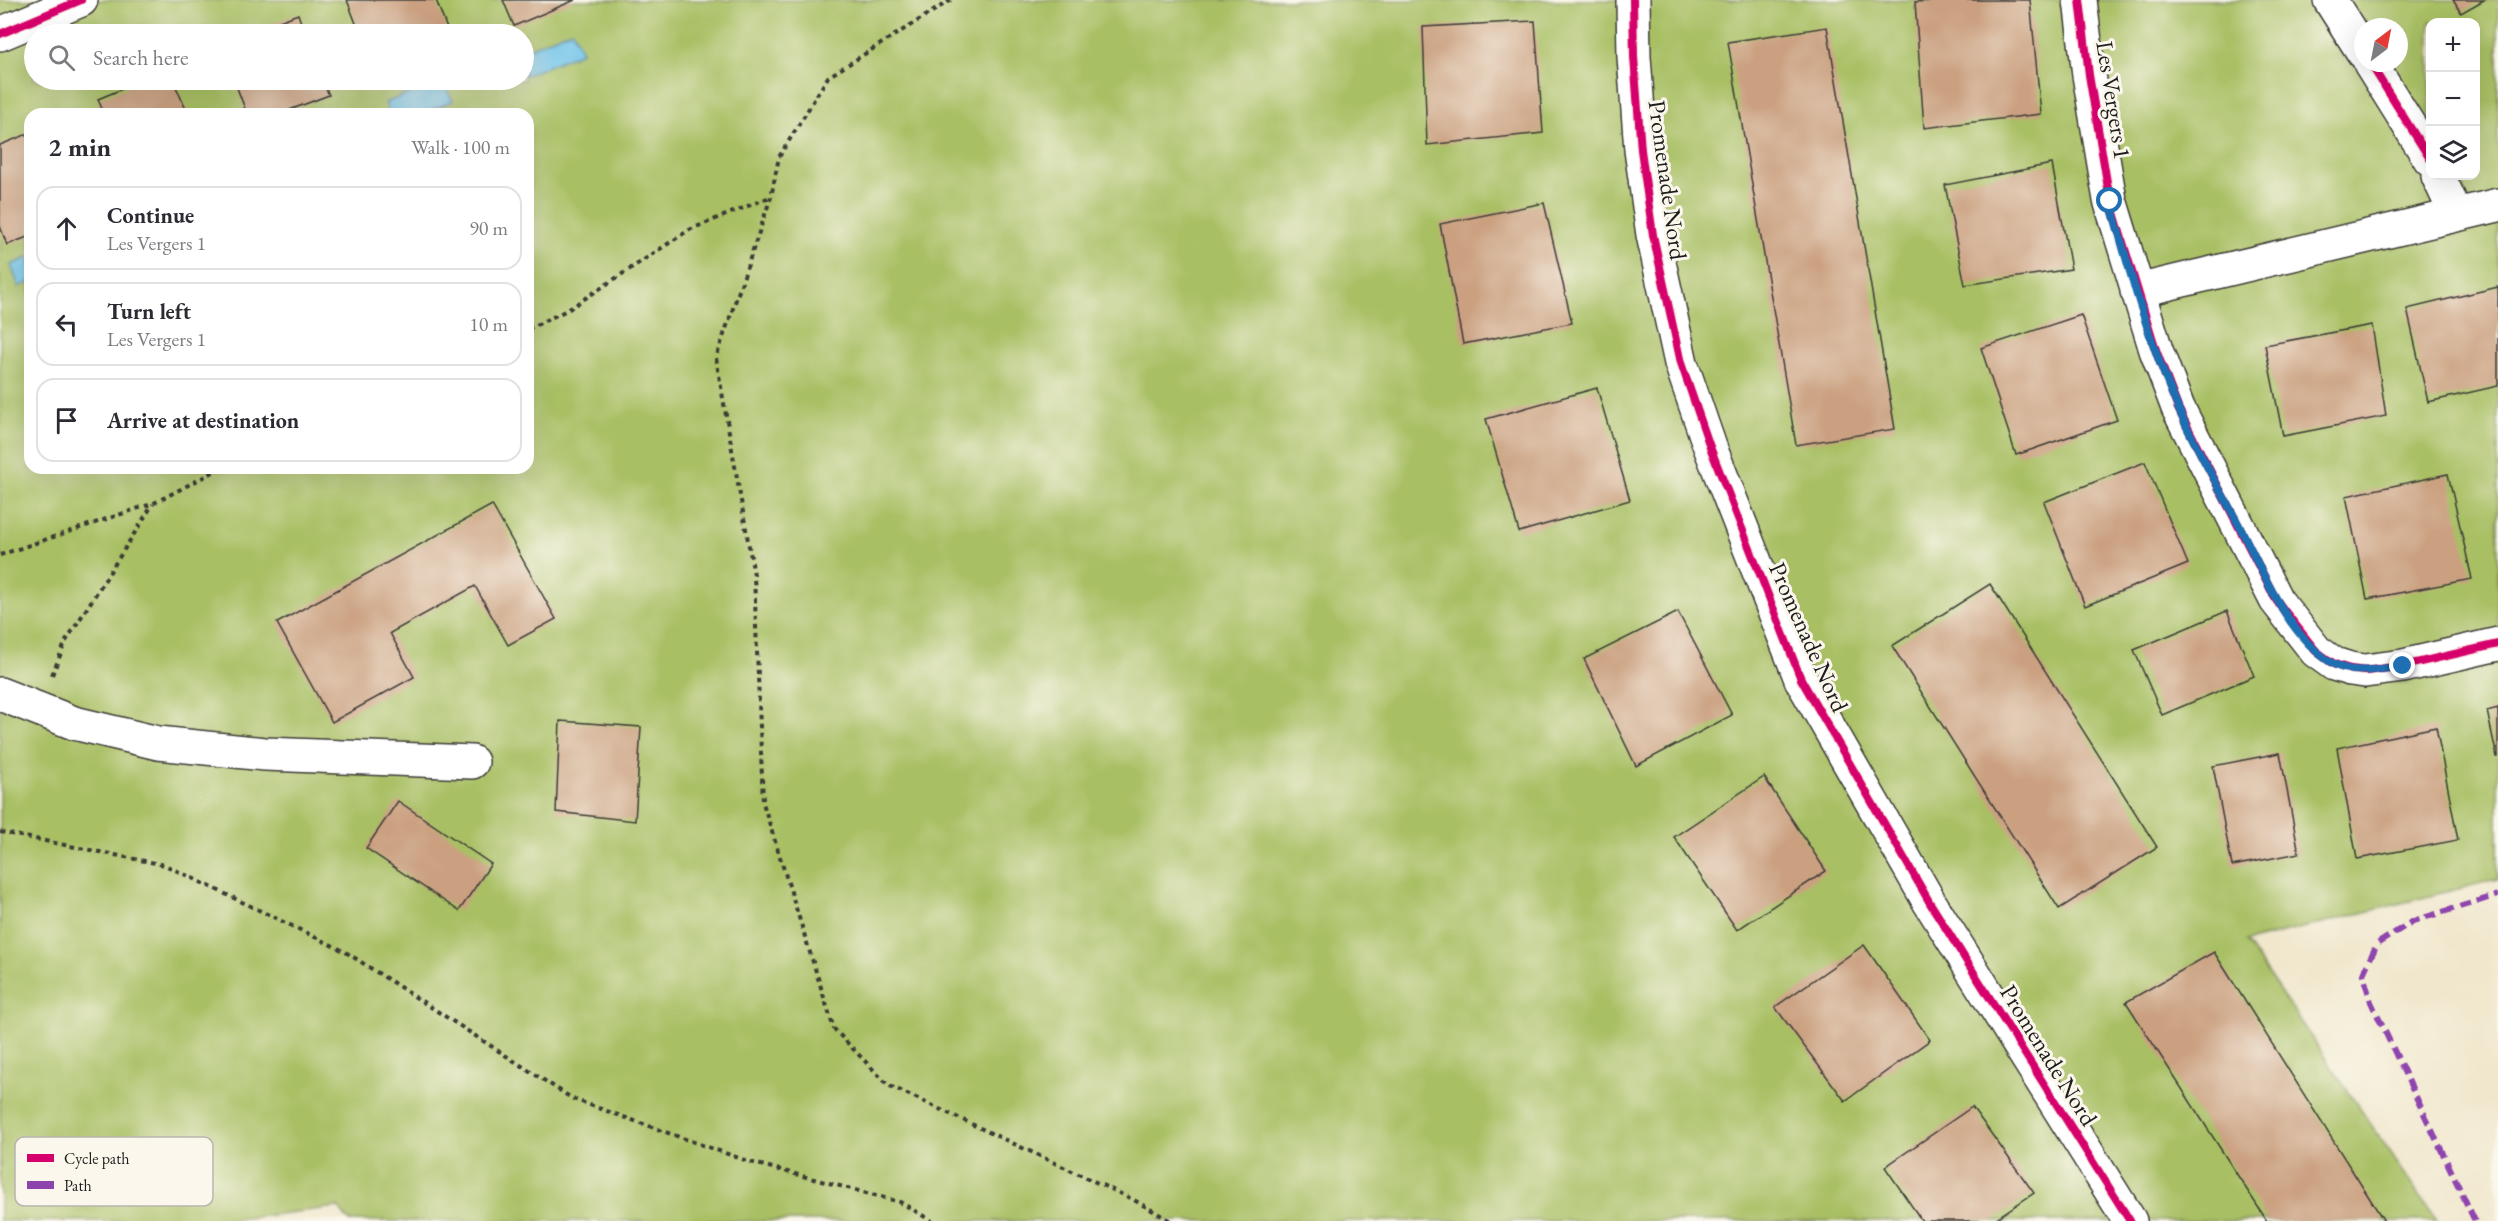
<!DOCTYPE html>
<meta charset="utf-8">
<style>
body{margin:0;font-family:"EB Garamond",serif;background:#f7f7f7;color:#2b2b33}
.controls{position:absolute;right:18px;top:18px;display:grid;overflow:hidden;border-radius:12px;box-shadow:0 6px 24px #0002}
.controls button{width:54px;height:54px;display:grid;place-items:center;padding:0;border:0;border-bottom:2px solid #e1e1e2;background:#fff;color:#2b2b33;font:30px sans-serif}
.compass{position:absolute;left:2354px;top:18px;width:54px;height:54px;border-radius:50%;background:#fff;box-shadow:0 6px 24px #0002;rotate:32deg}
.stop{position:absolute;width:18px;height:18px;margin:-14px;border:4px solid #1f6fb2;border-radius:50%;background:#fff}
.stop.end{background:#1f6fb2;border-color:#fff;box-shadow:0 2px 6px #0008}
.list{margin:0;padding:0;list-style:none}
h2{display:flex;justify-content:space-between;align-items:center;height:78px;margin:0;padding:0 24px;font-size:26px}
h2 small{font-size:20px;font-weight:400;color:#7c7c81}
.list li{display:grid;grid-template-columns:39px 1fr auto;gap:18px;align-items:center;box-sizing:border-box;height:84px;margin:0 12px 12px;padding:0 12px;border:2px solid #e1e1e2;border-radius:18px}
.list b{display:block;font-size:22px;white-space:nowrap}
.list p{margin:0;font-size:20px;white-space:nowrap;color:#7c7c81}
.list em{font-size:20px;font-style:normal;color:#7c7c81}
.icon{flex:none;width:33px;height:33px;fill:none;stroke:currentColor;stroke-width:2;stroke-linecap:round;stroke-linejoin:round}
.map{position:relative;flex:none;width:2498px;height:1221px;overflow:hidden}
.search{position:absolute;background:#fff;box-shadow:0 6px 24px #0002;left:24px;top:24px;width:510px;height:66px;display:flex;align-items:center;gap:15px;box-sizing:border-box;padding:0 21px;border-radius:33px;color:#7c7c81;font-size:22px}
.panel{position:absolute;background:#fff;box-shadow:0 6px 24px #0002;left:24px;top:108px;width:510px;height:366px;border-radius:18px}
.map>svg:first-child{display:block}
.green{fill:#a8bf64;stroke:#626e40;stroke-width:1.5;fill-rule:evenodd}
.water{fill:#6dc2e9;stroke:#446f82;stroke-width:1.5}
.building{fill:#caa080}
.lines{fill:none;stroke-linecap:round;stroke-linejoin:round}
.minor-casing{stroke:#3c3a36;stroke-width:36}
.path{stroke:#3c3a36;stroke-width:4;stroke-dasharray:4.5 4.5;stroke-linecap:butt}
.minor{stroke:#fff;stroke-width:33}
.quiet{stroke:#8e44ad;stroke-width:6;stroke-dasharray:12 6;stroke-linecap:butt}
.cycleway-casing{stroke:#fbf7ec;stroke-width:11}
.cycleway{stroke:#d6006c;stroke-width:8}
.route{stroke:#1f6fb2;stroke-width:8}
.labels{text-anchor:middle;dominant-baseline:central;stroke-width:6;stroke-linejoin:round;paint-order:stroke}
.street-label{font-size:24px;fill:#1c1c1c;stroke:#fbf7ec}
.key{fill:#fbf7ec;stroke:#b8b5ae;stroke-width:1.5}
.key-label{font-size:16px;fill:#1c1c1c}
</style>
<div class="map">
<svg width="2498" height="1221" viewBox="0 0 2498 1221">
<rect width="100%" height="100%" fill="#fbf7ec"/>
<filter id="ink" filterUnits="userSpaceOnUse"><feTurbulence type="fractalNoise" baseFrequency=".0167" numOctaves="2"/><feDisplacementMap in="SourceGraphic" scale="12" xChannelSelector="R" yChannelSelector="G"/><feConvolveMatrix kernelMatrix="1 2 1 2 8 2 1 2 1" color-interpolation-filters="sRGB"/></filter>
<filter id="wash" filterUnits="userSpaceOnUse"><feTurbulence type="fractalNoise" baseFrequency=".008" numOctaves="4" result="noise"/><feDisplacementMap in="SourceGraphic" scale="24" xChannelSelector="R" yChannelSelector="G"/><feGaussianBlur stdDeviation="1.35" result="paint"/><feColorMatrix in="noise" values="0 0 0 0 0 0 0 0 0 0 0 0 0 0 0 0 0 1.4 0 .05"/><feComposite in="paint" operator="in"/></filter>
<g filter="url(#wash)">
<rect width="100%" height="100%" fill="#f0e7cc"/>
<path class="green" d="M 0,0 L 2498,0 L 2498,879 L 2246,942 L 2437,1221 L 349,1221 L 338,1207 L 220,1221 L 0,1221 ZM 2430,22 L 2476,22 L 2476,176 L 2430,176 ZM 2363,27 L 2399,27 L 2399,63 L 2363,63 ZM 34,34 L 524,34 L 524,80 L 34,80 ZM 30,114 L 528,114 L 528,468 L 30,468 Z"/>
<g class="water">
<path d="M 572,30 L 582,52 L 524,76 L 524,50 Z"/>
<path d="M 442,80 L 453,101 L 421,114 L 389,114 L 385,103 Z"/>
<path d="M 30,257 L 30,282 L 19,287 L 11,265 Z"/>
</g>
<g id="blocks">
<g class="building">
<path d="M 347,0 L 436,0 L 449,34 L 360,34 Z"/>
<path d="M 503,0 L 575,0 L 514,26 Z"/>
<path d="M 1942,0 L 2030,0 L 2041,114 L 1924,128 L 1915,2 Z"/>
<path d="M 2453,0 L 2484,0 L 2461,13 Z"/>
<path d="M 298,14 L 305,34 L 245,34 Z"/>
<path d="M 1535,21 L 1543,133 L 1427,145 L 1423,27 Z"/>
<path d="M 1827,27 L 1895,429 L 1796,445 L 1728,42 Z"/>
<path d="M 144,80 L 173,80 L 188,114 L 104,114 L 98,99 Z"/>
<path d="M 234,80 L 322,80 L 329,95 L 279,114 L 247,114 Z"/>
<path d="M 30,133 L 30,236 L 7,245 L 0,226 L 0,145 Z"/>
<path d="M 2052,164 L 2071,269 L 1965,285 L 1945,185 Z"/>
<path d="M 1544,203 L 1572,323 L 1463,344 L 1440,224 Z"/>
<path d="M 2498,287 L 2498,386 L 2428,402 L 2407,309 Z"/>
<path d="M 2081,315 L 2117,420 L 2016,455 L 1981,348 Z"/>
<path d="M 2372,325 L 2386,416 L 2283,436 L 2265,345 Z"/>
<path d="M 1597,388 L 1630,500 L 1519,532 L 1486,419 Z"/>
<path d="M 2145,462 L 2188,564 L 2085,606 L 2044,502 Z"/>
<path d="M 2448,474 L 2472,579 L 2367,599 L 2346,496 Z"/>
<path d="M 492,505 L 556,619 L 508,645 L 475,586 L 390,633 L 414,677 L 332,722 L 277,623 Z"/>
<path d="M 1990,584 L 2157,847 L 2059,909 L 1892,646 Z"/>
<path d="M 2227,611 L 2254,676 L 2162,715 L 2134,650 Z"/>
<path d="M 1678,612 L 1732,715 L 1636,766 L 1584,659 Z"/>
<path d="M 2498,708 L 2498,757 L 2497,757 L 2487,711 Z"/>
<path d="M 560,721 L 641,727 L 635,821 L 556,812 Z"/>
<path d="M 2436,727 L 2458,840 L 2357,859 L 2337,748 Z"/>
<path d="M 2280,753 L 2299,853 L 2232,866 L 2213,766 Z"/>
<path d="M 1764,777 L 1826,871 L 1737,930 L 1674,837 Z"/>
<path d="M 398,801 L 491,864 L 459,911 L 366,848 Z"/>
<path d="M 1864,945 L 1930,1040 L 1845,1101 L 1775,1007 Z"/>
<path d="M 2214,952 L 2384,1221 L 2267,1221 L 2126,1002 Z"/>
<path d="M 1972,1107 L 2034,1193 L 1992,1221 L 1922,1221 L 1885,1167 Z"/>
</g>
</g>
</g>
<g filter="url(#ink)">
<use href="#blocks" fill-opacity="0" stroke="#3c3a36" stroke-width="1.5"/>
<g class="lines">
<defs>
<g id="minor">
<path d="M 1633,0 L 1634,57 L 1641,150 L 1653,235 L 1681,363 L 1710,447 L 1801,679 L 1930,903 L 2130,1221"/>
<path d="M 2080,0 L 2089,75 L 2110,200 L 2156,350 L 2178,408 L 2276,600 L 2316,651 L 2334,664 L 2350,669 L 2365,671 L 2403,666 L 2498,644"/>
<path d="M 2330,0 L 2363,52"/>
<path d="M 0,34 L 81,0"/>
<path d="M 2370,63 L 2430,159"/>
<path d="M 2438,176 L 2456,214"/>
<path d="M 2137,291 L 2498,205"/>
<path d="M 0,694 L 74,723 L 158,743 L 265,754 L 472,762"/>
</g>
</defs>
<use href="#minor" class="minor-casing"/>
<g class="path">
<path d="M 951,0 L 828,77 L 779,157 L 771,197 L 716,358 L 754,575 L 763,803 L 834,1029 L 888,1085 L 1134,1200 L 1171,1221"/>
<path d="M 528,329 L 569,309 L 689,230 L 770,197"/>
<path d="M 0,555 L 154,503 L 221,468"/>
<path d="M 52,675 L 66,641 L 153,504"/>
<path d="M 0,832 L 165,865 L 344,951 L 573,1099 L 750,1162 L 900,1202 L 932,1221"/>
</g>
<use href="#minor" class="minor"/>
<path class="quiet" d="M 2475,1221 L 2371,1002 L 2363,974 L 2377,944 L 2413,921 L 2498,895"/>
<defs>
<g id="cycleway">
<path d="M 1633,0 L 1634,57 L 1641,150 L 1653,235 L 1681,363 L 1710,447 L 1801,679 L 1930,903 L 2130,1221"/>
<path d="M 2080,0 L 2089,75 L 2110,200 L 2156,350 L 2178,408 L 2276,600 L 2316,651 L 2334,664 L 2350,669 L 2365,671 L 2403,666 L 2498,644"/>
<path d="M 0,34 L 81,0"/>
<path d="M 2370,63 L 2430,159"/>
</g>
</defs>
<use href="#cycleway" class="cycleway-casing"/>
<use href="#cycleway" class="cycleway"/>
</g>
</g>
<g class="lines" filter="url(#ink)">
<path class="route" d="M 2110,201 C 2129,270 2149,342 2178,408 C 2196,449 2220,489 2241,529 C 2263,573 2288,636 2332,663 C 2353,676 2380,669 2403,666"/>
</g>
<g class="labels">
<g class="street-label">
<text transform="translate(2114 100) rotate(81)">Les Vergers 1</text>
<text transform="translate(1668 180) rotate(82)">Promenade Nord</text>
<text transform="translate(1809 637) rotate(66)">Promenade Nord</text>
<text transform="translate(2049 1055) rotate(58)">Promenade Nord</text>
</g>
</g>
<rect x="15" y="1137" width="198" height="69" rx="9" class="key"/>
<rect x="27" y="1154" width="27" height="8" fill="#d6006c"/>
<rect x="27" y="1181" width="27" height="8" fill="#8e44ad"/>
<g class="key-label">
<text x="64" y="1164">Cycle path</text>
<text x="64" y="1191">Path</text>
</g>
</svg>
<div class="controls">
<button>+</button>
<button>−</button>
<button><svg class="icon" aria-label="layers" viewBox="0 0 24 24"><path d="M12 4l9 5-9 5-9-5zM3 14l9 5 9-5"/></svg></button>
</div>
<svg class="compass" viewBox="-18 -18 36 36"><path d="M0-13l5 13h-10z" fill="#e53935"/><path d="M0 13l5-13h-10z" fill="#7c7c81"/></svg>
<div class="stop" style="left:2110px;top:201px"></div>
<div class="stop end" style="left:2403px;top:666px"></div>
<div class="search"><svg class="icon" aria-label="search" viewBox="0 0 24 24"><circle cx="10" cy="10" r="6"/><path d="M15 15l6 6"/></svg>Search here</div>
<section class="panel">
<h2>2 min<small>Walk · 100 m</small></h2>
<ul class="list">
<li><svg class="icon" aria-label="ahead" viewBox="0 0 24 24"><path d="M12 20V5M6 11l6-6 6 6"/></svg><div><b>Continue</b><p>Les Vergers 1</p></div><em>90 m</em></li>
<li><svg class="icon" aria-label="left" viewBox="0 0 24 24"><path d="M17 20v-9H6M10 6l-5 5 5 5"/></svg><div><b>Turn left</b><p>Les Vergers 1</p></div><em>10 m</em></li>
<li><svg class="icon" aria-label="arrive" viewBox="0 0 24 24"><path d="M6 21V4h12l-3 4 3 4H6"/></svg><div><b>Arrive at destination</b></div></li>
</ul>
</section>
</div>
